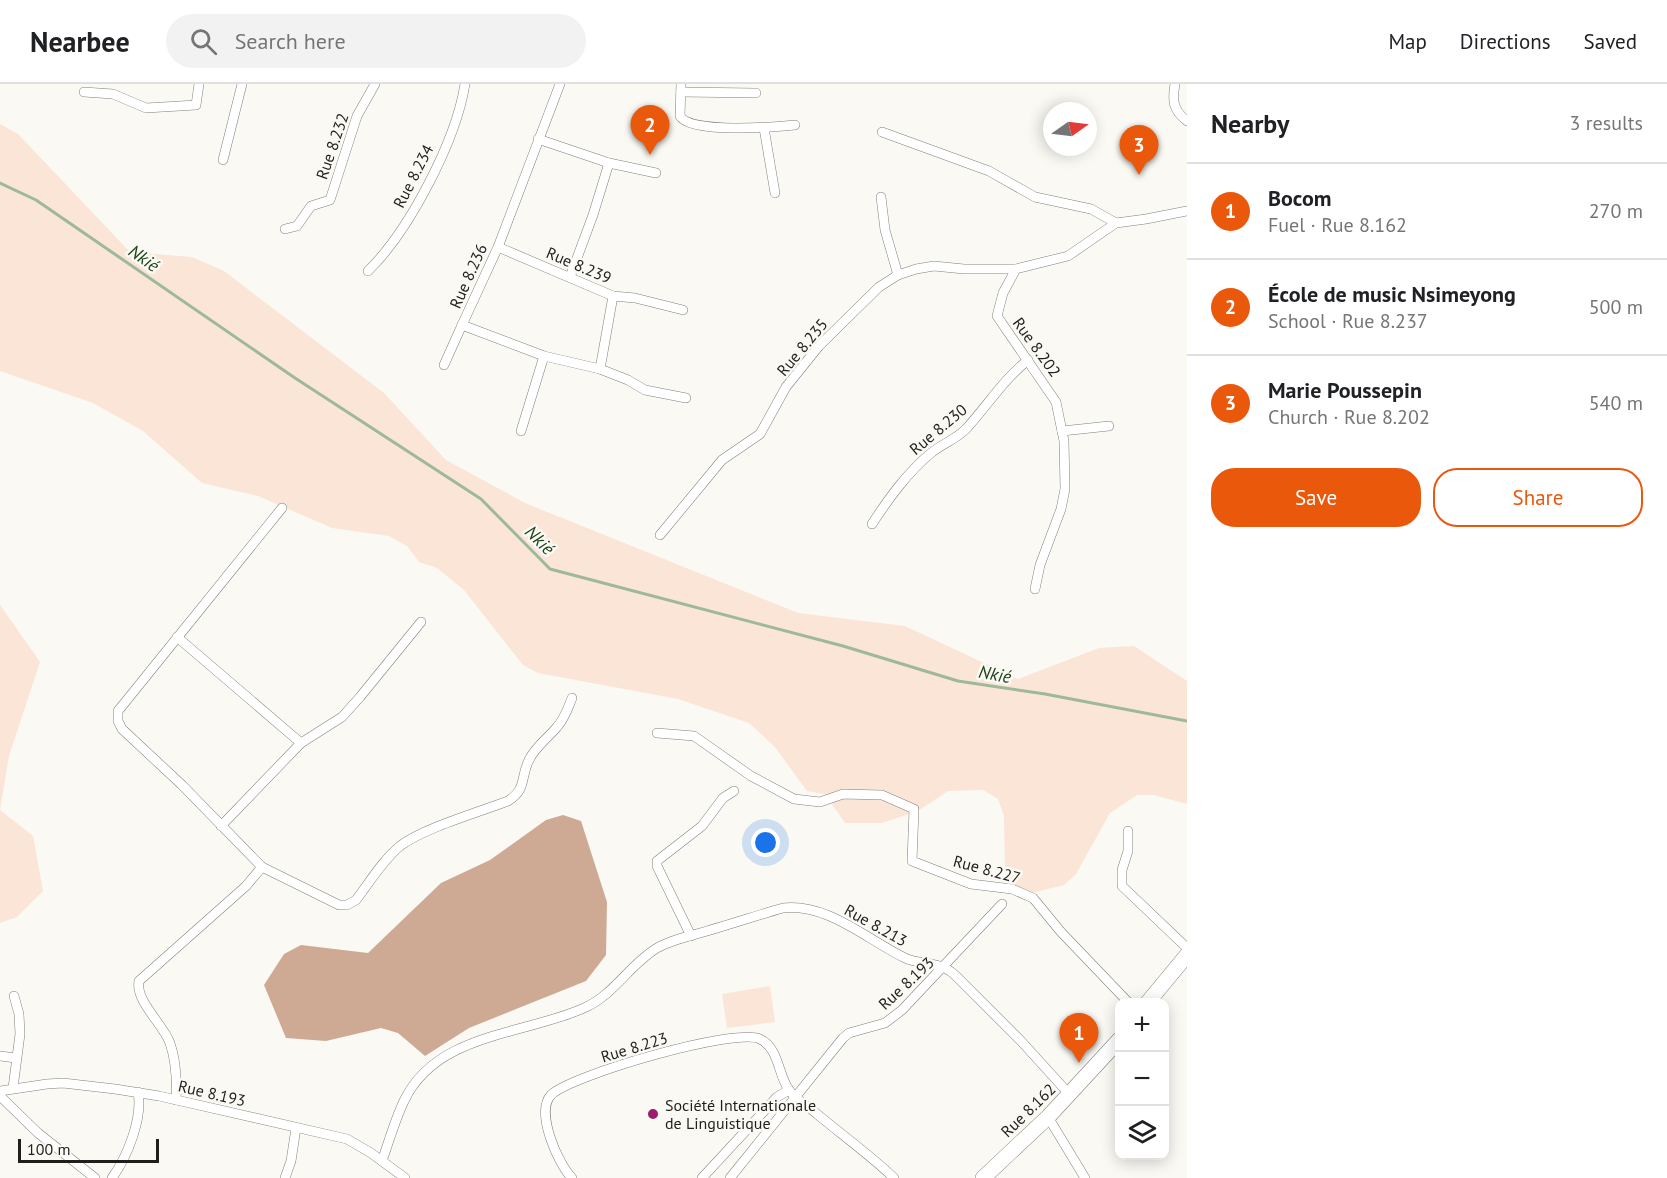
<!DOCTYPE html>
<meta charset="utf-8">
<style>
body{margin:0;font-family:"PT Sans",sans-serif;background:#f2f2f2;color:#202124}
.controls{position:absolute;right:18px;bottom:18px;display:grid;overflow:hidden;border-radius:12px;box-shadow:0 3px 15px #0003}
.controls button{width:54px;height:54px;display:grid;place-items:center;padding:0;border:0;border-bottom:2px solid #e0e0e0;background:#fff;color:#202124;font:30px sans-serif}
.compass{position:absolute;left:1043px;top:18px;width:54px;height:54px;border-radius:50%;background:#fff;box-shadow:0 3px 15px #0003;rotate:76deg}
.scale{position:absolute;left:18px;bottom:15px;width:141px;box-sizing:border-box;padding-left:6px;border:3px solid #201f1e;border-top:0;font-size:16px;line-height:21px;white-space:nowrap;color:#201f1e;-webkit-text-stroke:4px #faf9f4;paint-order:stroke}
.you{position:absolute;left:766px;top:759px;width:21px;height:21px;margin:-15px;border:4px solid #fff;border-radius:50%;background:#1a73e8;box-shadow:0 0 0 9px #1a73e833}
.badge{display:grid;place-items:center;width:39px;height:39px;border-radius:50%;background:#ea580c;color:#fff;font-size:20px;font-weight:700}
.pin{position:absolute;translate:-50% -50px;filter:drop-shadow(0 2px 3px #0008)}
.pin::after{content:'';position:absolute;top:32px;width:21px;height:18px;background:inherit;clip-path:polygon(0 0,100% 0,50% 100%)}
.list{margin:0;padding:0;list-style:none}
h2{display:flex;justify-content:space-between;align-items:center;height:78px;margin:0;padding:0 24px;font-size:26px}
h2 small{font-size:20px;font-weight:400;color:#757577}
.list li{display:grid;grid-template-columns:39px 1fr auto;gap:18px;align-items:center;box-sizing:border-box;height:96px;padding:0 24px;border-top:2px solid #e0e0e0}
.list b{display:block;font-size:22px;white-space:nowrap}
.list p{margin:0;font-size:20px;white-space:nowrap;color:#757577}
.list em{font-size:20px;font-style:normal;color:#757577}
.actions{display:flex;gap:12px;padding:18px 24px}
.actions a{flex:1;padding:14px 0;border:2px solid #ea580c;border-radius:24px;text-align:center;font-size:21px;color:#ea580c}
.actions .main{background:#ea580c;color:#fff}
.icon{flex:none;width:33px;height:33px;fill:none;stroke:currentColor;stroke-width:2;stroke-linecap:round;stroke-linejoin:round}
.map{position:relative;flex:none;width:1187px;height:1094px;overflow:hidden}
header{display:flex;align-items:center;gap:36px;box-sizing:border-box;height:84px;padding:0 30px;background:#fff;border-bottom:2px solid #e0e0e0}
header strong{font-size:28px}
nav{display:flex;gap:33px;margin-inline-start:auto;font-size:21px}
.search{width:420px;height:54px;background:#f2f2f2;display:flex;align-items:center;gap:15px;box-sizing:border-box;padding:0 21px;border-radius:33px;color:#757577;font-size:22px}
main{display:flex}
aside{flex:1;background:#fff}
.map>svg:first-child{display:block}
.green{fill:#fbe5d7}
.forest{fill:#ceaa94}
.lines{fill:none;stroke-linecap:round;stroke-linejoin:round}
.stream{stroke:#9eb99a;stroke-width:3}
.minor-casing{stroke:#80807c;stroke-width:10}
.trunk-casing{stroke:#80807c;stroke-width:16}
.minor{stroke:#fff;stroke-width:9}
.trunk{stroke:#fff;stroke-width:15}
.poi-dot{fill:#9d1a6c;stroke:#faf9f4;stroke-width:2}
.labels{text-anchor:middle;dominant-baseline:central;stroke-width:5;stroke-linejoin:round;paint-order:stroke}
.street-label{font-size:16px;fill:#201f1e;stroke:#faf9f4}
.poi-label{font-size:16px;fill:#201f1e;stroke:#faf9f4;text-anchor:start}
.water-label{font-size:18px;font-style:italic;fill:#1c4318;stroke:#faf9f4}
</style>
<header>
<strong>Nearbee</strong>
<div class="search"><svg class="icon" aria-label="search" viewBox="0 0 24 24"><circle cx="10" cy="10" r="6"/><path d="M15 15l6 6"/></svg>Search here</div>
<nav><a>Map</a><a>Directions</a><a>Saved</a></nav>
</header>
<main>
<div class="map">
<svg width="1187" height="1094" viewBox="0 0 1187 1094">
<rect width="100%" height="100%" fill="#faf9f4"/>
<g class="green">
<path d="M 0,40 L 18,50 L 130,168 L 192,173 L 224,187 L 384,309 L 446,376 L 525,419 L 798,529 L 905,542 L 1018,595 L 1099,564 L 1134,562 L 1187,597 L 1187,720 L 1154,711 L 1137,711 L 1110,729 L 1076,790 L 1064,801 L 1031,809 L 1015,803 L 1005,788 L 1004,732 L 998,715 L 983,706 L 948,707 L 918,727 L 882,739 L 845,739 L 825,710 L 807,707 L 775,663 L 749,639 L 678,615 L 538,589 L 523,581 L 464,506 L 437,484 L 419,478 L 407,462 L 389,452 L 332,444 L 258,412 L 202,399 L 143,347 L 93,319 L 0,287 Z"/>
<path d="M 0,521 L 40,578 L 9,672 L 0,726 L 33,752 L 43,807 L 17,833 L 0,839 Z"/>
<path d="M 770,902 L 775,938 L 727,944 L 722,910 Z"/>
</g>
<path class="forest" d="M 563,731 L 581,737 L 607,818 L 606,871 L 586,897 L 469,944 L 425,972 L 398,949 L 381,944 L 326,957 L 286,954 L 264,901 L 284,870 L 301,861 L 368,869 L 441,799 L 490,776 L 546,736 Z"/>
<g class="lines">
<path class="stream" d="M 0,99 L 36,116 L 295,294 L 481,415 L 550,485 L 843,562 L 958,597 L 1045,610 L 1187,637"/>
<defs>
<g id="minor">
<path d="M 560,0 L 498,163 L 462,241 L 544,272 L 600,285 L 628,296 L 645,306 L 686,314"/>
<path d="M 681,0 L 680,32 C 690,50 775,43 795,41"/>
<path d="M 1175,0 C 1172,17 1173,26 1187,37"/>
<path d="M 84,8 L 113,10 L 146,24 L 196,21 L 199,0"/>
<path d="M 681,8 L 756,9"/>
<path d="M 764,44 L 775,109"/>
<path d="M 882,48 L 989,87 L 1035,113 L 1091,125 L 1116,139"/>
<path d="M 538,55 L 609,79 L 656,89"/>
<path d="M 223,76 L 242,0"/>
<path d="M 881,113 L 885,146 L 898,191"/>
<path d="M 285,145 L 297,142 L 311,122 L 330,116 L 357,32 L 375,0"/>
<path d="M 498,163 L 613,212 L 600,285"/>
<path d="M 368,187 C 409,147 456,57 465,0"/>
<path d="M 570,193 L 593,131 L 609,79"/>
<path d="M 613,212 L 635,214 L 683,226"/>
<path d="M 444,281 L 462,241"/>
<path d="M 521,347 L 544,272"/>
<path d="M 1062,347 L 1109,342"/>
<path d="M 872,440 C 889,414 907,389 931,369 C 942,360 956,355 966,345 C 987,322 1003,296 1028,276"/>
<path d="M 660,451 L 722,376 L 760,350 L 786,303 L 819,262 L 879,203 L 898,191 L 916,185 L 934,182 L 964,185 L 1016,185"/>
<path d="M 1035,505 L 1040,481 L 1061,425 L 1065,405 L 1064,357 L 1056,318 L 997,232 L 1003,209 L 1016,185 L 1068,172 L 1116,139 L 1146,135 L 1187,127"/>
<path d="M 177,553 L 301,659"/>
<path d="M 657,649 L 694,652 L 751,692 L 794,715 L 820,718 L 843,710 L 882,711 L 914,725 L 912,777 L 971,800 L 1012,805 L 1033,814 L 1061,848 L 1128,918"/>
<path d="M 221,742 L 301,659 L 342,633 L 360,613 L 421,538"/>
<path d="M 1128,747 L 1128,767 L 1122,786 L 1122,802 L 1187,864"/>
<path d="M 262,783 L 339,821 L 347,821 L 356,816 C 369,799 383,776 400,762 C 424,744 479,728 508,717 C 527,705 520,694 529,676 C 535,663 548,654 557,643 C 565,634 568,624 572,614"/>
<path d="M 691,852 L 657,782 L 657,777 L 702,742 L 723,714 L 734,707"/>
<path d="M 0,972 L 16,974"/>
<path d="M 13,1004 L 20,950 L 19,930 L 14,912"/>
<path d="M 0,1007 L 47,1000 L 63,999 L 115,1005 L 159,1012 L 347,1055 L 371,1069 L 405,1094"/>
<path d="M 0,1012 L 38,1049 L 95,1094"/>
<path d="M 176,1016 C 177,998 176,977 170,959 C 163,940 135,917 139,897 L 246,802 L 262,783 L 182,701 L 122,645 L 118,637 L 118,627 L 282,424"/>
<path d="M 1048,1033 L 1085,1094"/>
<path d="M 382,1077 C 389,1057 395,1036 404,1017 C 436,949 524,951 584,924 C 614,911 629,881 657,864 C 669,857 686,853 700,849 C 728,841 755,832 783,824 C 828,819 866,855 905,874 C 917,880 933,878 945,884 C 949,886 953,889 956,892 L 1021,957 L 1070,1011"/>
<path d="M 112,1094 C 127,1073 143,1035 138,1008"/>
<path d="M 285,1094 L 291,1077 L 296,1044"/>
<path d="M 572,1094 C 558,1080 535,1028 551,1011 C 571,991 736,943 760,955 C 779,964 778,991 789,1006 C 795,1015 808,1022 817,1030 C 842,1051 870,1071 894,1094"/>
<path d="M 702,1094 L 777,1013 L 789,1006"/>
<path d="M 730,1094 L 843,954 L 849,949 L 885,939 L 902,926 L 1002,820"/>
</g>
<g id="trunk">
<path d="M 1148,918 L 1187,871"/>
<path d="M 983,1094 L 1048,1033 L 1120,955"/>
</g>
</defs>
<use href="#minor" class="minor-casing"/>
<use href="#trunk" class="trunk-casing"/>
<use href="#minor" class="minor"/>
<use href="#trunk" class="trunk"/>
</g>
<circle class="poi-dot" cx="653" cy="1030" r="6"/>
<g class="labels">
<g class="street-label">
<text transform="translate(332 62) rotate(-71)">Rue 8.232</text>
<text transform="translate(413 92) rotate(-63)">Rue 8.234</text>
<text transform="translate(579 181) rotate(23)">Rue 8.239</text>
<text transform="translate(468 192) rotate(-66)">Rue 8.236</text>
<text transform="translate(802 263) rotate(-50)">Rue 8.235</text>
<text transform="translate(1037 263) rotate(54)">Rue 8.202</text>
<text transform="translate(938 345) rotate(-40)">Rue 8.230</text>
<text transform="translate(987 785) rotate(15)">Rue 8.227</text>
<text transform="translate(876 841) rotate(29)">Rue 8.213</text>
<text transform="translate(906 899) rotate(-43)">Rue 8.193</text>
<text transform="translate(634 963) rotate(-17)">Rue 8.223</text>
<text transform="translate(212 1009) rotate(13)">Rue 8.193</text>
<text transform="translate(1028 1026) rotate(-44)">Rue 8.162</text>
</g>
<g class="poi-label">
<text x="665" y="1021">Société Internationale<tspan x="665" dy="18">de Linguistique</tspan></text>
</g>
<g class="water-label">
<text transform="translate(144 174) rotate(35)">Nkié</text>
<text transform="translate(540 456) rotate(45)">Nkié</text>
<text transform="translate(995 590) rotate(10)">Nkié</text>
</g>
</g>
</svg>
<div class="controls">
<button>+</button>
<button>−</button>
<button><svg class="icon" aria-label="layers" viewBox="0 0 24 24"><path d="M12 4l9 5-9 5-9-5zM3 14l9 5 9-5"/></svg></button>
</div>
<svg class="compass" viewBox="-18 -18 36 36"><path d="M0-13l5 13h-10z" fill="#e53935"/><path d="M0 13l5-13h-10z" fill="#757577"/></svg>
<div class="scale">100 m</div>
<div class="you"></div>
<div class="pin badge" style="left:1079px;top:979px">1</div>
<div class="pin badge" style="left:650px;top:71px">2</div>
<div class="pin badge" style="left:1139px;top:91px">3</div>
</div>
<aside>
<h2>Nearby<small>3 results</small></h2>
<ul class="list">
<li><span class="badge">1</span><div><b>Bocom</b><p>Fuel · Rue 8.162</p></div><em>270 m</em></li>
<li><span class="badge">2</span><div><b>École de music Nsimeyong</b><p>School · Rue 8.237</p></div><em>500 m</em></li>
<li><span class="badge">3</span><div><b>Marie Poussepin</b><p>Church · Rue 8.202</p></div><em>540 m</em></li>
</ul>
<div class="actions"><a class="main">Save</a><a>Share</a></div>
</aside>
</main>
